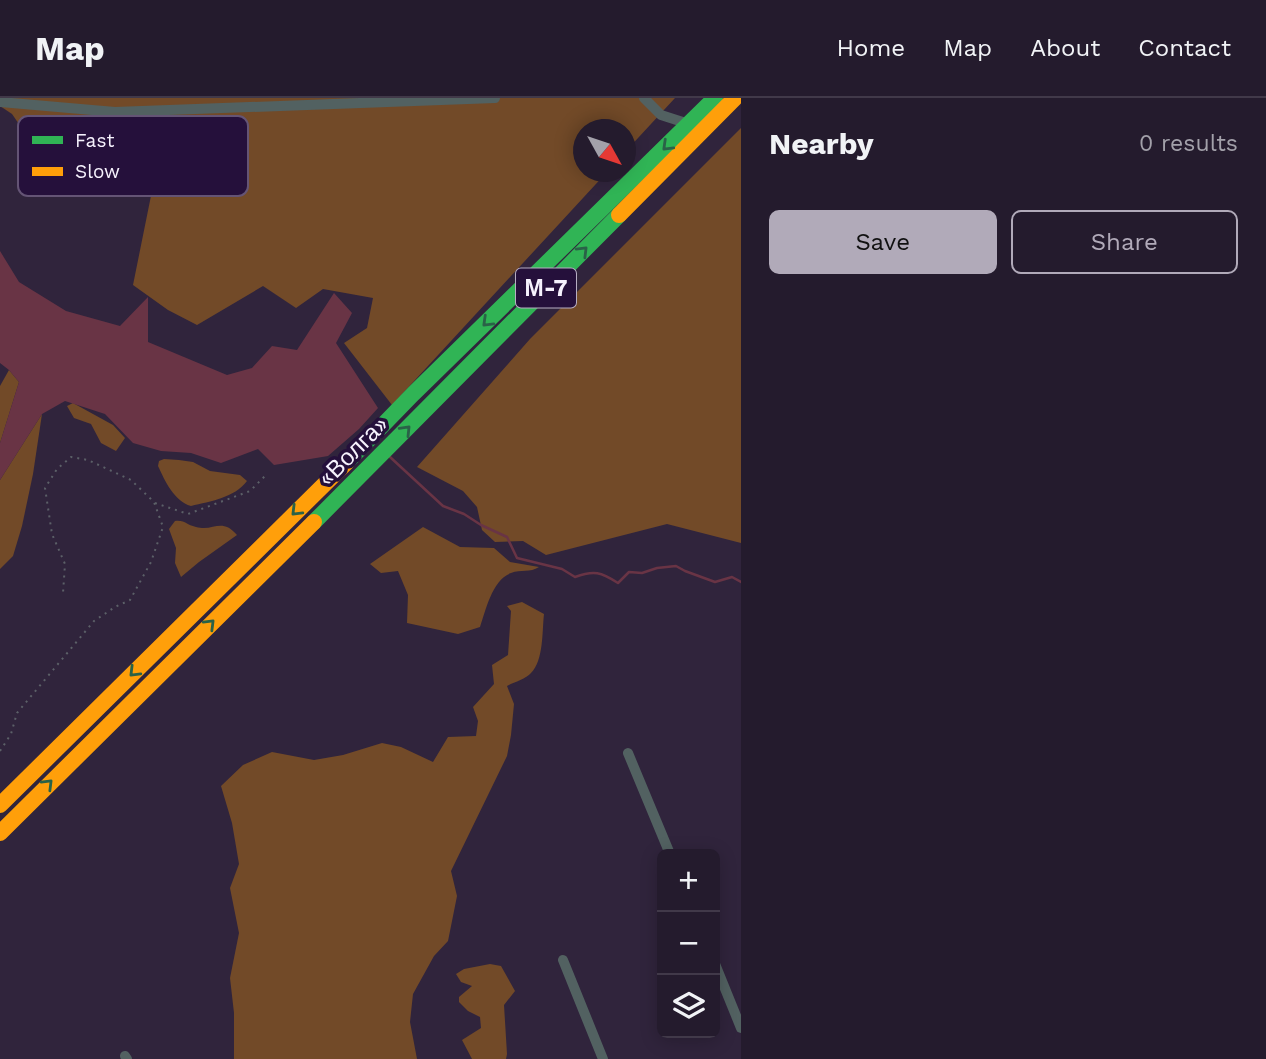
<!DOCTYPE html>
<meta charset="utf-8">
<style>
body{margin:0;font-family:"Work Sans",sans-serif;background:#302839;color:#f1f3f6}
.controls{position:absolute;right:21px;bottom:21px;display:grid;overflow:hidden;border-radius:10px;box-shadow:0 4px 18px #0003}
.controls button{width:63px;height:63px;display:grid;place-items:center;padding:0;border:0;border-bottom:2px solid #413949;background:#241b2d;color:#f1f3f6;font:35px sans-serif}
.compass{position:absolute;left:573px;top:21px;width:63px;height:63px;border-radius:50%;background:#241b2d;box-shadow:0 4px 18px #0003;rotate:130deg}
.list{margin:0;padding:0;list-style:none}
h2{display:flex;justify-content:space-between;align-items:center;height:91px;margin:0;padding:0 28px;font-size:30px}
h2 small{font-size:23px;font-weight:400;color:#a3a1aa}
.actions{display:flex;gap:14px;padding:21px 28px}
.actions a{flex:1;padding:16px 0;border:2px solid #b1aab9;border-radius:10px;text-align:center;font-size:24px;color:#b1aab9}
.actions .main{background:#b1aab9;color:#111}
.icon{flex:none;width:38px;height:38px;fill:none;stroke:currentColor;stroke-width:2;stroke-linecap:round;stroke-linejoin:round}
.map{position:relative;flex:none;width:741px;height:961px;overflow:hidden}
header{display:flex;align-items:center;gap:42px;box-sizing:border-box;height:98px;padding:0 35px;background:#241b2d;border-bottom:2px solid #413949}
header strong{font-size:33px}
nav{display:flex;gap:38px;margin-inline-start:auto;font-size:24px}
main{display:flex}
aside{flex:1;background:#241b2d}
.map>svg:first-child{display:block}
.forest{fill:#724a28}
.water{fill:#693445}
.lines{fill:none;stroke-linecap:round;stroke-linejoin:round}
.stream{stroke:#693445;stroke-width:2.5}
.path{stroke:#5c6068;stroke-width:2;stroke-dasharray:2 5;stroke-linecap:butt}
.street{stroke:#526161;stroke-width:10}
.fast{stroke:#30b455;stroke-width:16}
.slow{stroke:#ff9f0a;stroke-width:16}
.oneway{stroke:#2a6248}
.labels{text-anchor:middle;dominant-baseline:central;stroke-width:7;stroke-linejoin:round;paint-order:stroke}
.shield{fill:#25103b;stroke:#b7aec3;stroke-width:2}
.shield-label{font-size:23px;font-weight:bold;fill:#f6f2fd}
.street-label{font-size:24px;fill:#f6f2fd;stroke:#25103b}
.key{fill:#25103b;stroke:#645475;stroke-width:2}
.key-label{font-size:19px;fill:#f6f2fd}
</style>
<header>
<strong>Map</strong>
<nav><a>Home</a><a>Map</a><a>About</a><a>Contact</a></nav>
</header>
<main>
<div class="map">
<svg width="741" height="961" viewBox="0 0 741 961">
<rect width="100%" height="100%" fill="#30243c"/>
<g class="forest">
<path d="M 0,0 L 675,0 L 626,53 L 626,32 L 584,32 L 584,74 L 607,74 L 392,307 L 344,245 L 367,230 L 373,200 L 323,191 L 296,210 L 263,188 L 197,227 L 168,212 L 133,187 L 156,73 L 126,36 L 39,55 L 12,16 L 0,8 Z"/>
<path d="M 741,30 L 741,445 L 667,426 L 546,457 L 523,443 L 495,444 L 482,432 L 477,409 L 463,393 L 417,369 L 530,241 Z"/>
<path d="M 9,272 L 19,284 L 0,345 L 0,288 Z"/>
<path d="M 73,305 L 113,327 L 125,340 L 116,353 L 101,345 L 91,326 L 74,320 L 67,308 Z"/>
<path d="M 42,316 L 33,376 L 22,428 L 13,458 L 0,471 L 0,382 Z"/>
<path d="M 164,361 L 179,362 L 193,364 L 210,373 L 240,377 L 247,383 C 234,400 211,403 191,408 C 174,403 165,383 158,368 L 159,363 Z"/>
<path d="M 175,423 C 186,422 186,427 196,429 C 214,434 221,419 237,437 L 199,464 L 181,479 L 175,465 L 176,450 L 169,431 Z"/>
<path d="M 423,429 L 460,449 L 494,450 L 510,464 L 539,469 C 530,475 521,471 511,475 C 492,482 486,512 480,529 L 458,536 L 407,525 L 408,497 L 398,473 L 381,475 L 370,466 Z"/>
<path d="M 522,504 L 544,516 C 542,533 544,562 531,575 C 526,581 514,584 507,588 L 514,606 L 511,637 L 507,658 L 451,773 L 457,798 L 448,843 L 434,858 L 413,896 L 410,924 L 417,961 L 234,961 L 234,915 L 230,880 L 239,835 L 230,790 L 239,766 L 232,725 L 221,688 L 243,667 L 272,654 L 314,662 L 343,657 L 382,645 L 401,649 L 433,664 L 448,639 L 476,638 L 478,623 L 473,609 L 494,586 L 492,567 L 508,557 L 511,513 L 507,508 Z"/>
<path d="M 490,866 L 501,868 L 515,893 L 504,907 L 507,956 L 506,961 L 472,961 L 462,942 L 481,930 L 480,919 L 468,913 L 459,904 L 459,899 L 472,888 L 461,884 L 456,876 L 464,871 Z"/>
</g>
<path class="water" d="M 0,153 L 19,184 L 66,213 L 120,228 L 148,199 L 148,244 L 227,277 L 252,270 L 272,248 L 297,252 L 334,195 L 352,215 L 336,245 L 378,310 L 359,331 L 328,358 L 274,367 L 258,351 L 221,365 L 191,355 L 161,353 L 133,345 L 105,316 L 65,303 L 42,316 L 0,382 L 0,345 L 19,284 L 9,272 L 0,265 Z"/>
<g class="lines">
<path class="stream" d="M 390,359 L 443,408 L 464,416 L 481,427 L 507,439 L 517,460 L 562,471 L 575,479 C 594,472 601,474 618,485 L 629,474 L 642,475 L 657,470 L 676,468 L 685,473 L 715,484 L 732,479 L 741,484"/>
<g class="path">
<path d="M 155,405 L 188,416 L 250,393 L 265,378"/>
<path d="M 0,653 L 11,636 L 17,615 L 94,523 L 115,509 L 130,502 L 151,464 L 163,429 L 154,404 L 131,382 L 88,362 L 71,359 L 57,371 L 45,390 L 52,436 L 65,466 L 63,495"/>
</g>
<g class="street">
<path d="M 644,0 L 661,17 L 689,26"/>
<path d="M 0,4 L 115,14 L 495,0"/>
<path d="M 628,655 L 670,756"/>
<path d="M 563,862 L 603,961"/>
<path d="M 715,866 L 741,930"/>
<path d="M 125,958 L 127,961"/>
</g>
<g class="fast">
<path d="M 347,364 L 413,296 L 715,0"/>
<path d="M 314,424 L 619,117"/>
</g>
<g class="slow">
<path d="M 619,117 L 735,0"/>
<path d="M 0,707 L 347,364"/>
<path d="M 0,735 L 314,424"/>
</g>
</g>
<defs><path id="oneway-chevron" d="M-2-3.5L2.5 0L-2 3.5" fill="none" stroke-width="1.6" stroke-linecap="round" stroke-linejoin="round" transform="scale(1.75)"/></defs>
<g class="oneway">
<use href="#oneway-chevron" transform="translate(667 48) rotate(136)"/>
<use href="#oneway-chevron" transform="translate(583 153) rotate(-45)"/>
<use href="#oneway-chevron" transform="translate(487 224) rotate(136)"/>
<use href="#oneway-chevron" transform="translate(406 332) rotate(-46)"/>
<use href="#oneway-chevron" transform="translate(296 413) rotate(135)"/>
<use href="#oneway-chevron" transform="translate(210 526) rotate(-45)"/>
<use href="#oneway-chevron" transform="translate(134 574) rotate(135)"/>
<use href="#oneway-chevron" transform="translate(48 686) rotate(-45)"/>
</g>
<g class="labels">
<rect class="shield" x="516" y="170.5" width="60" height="39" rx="5"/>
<g class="shield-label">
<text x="546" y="190">М-7</text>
</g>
<g class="street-label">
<text transform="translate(353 353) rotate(-45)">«Волга»</text>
</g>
</g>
<rect x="18" y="18" width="230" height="80" rx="10" class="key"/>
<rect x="32" y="38" width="31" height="8" fill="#30b455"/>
<rect x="32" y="69" width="31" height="9" fill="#ff9f0a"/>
<g class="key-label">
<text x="75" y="49">Fast</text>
<text x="75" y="80">Slow</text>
</g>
</svg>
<div class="controls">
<button>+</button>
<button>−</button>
<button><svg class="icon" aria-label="layers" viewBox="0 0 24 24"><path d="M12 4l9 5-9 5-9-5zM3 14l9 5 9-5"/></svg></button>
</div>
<svg class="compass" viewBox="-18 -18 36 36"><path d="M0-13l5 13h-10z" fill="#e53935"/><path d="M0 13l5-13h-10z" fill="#a3a1aa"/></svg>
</div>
<aside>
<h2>Nearby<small>0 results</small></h2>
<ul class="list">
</ul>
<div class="actions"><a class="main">Save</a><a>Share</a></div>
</aside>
</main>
